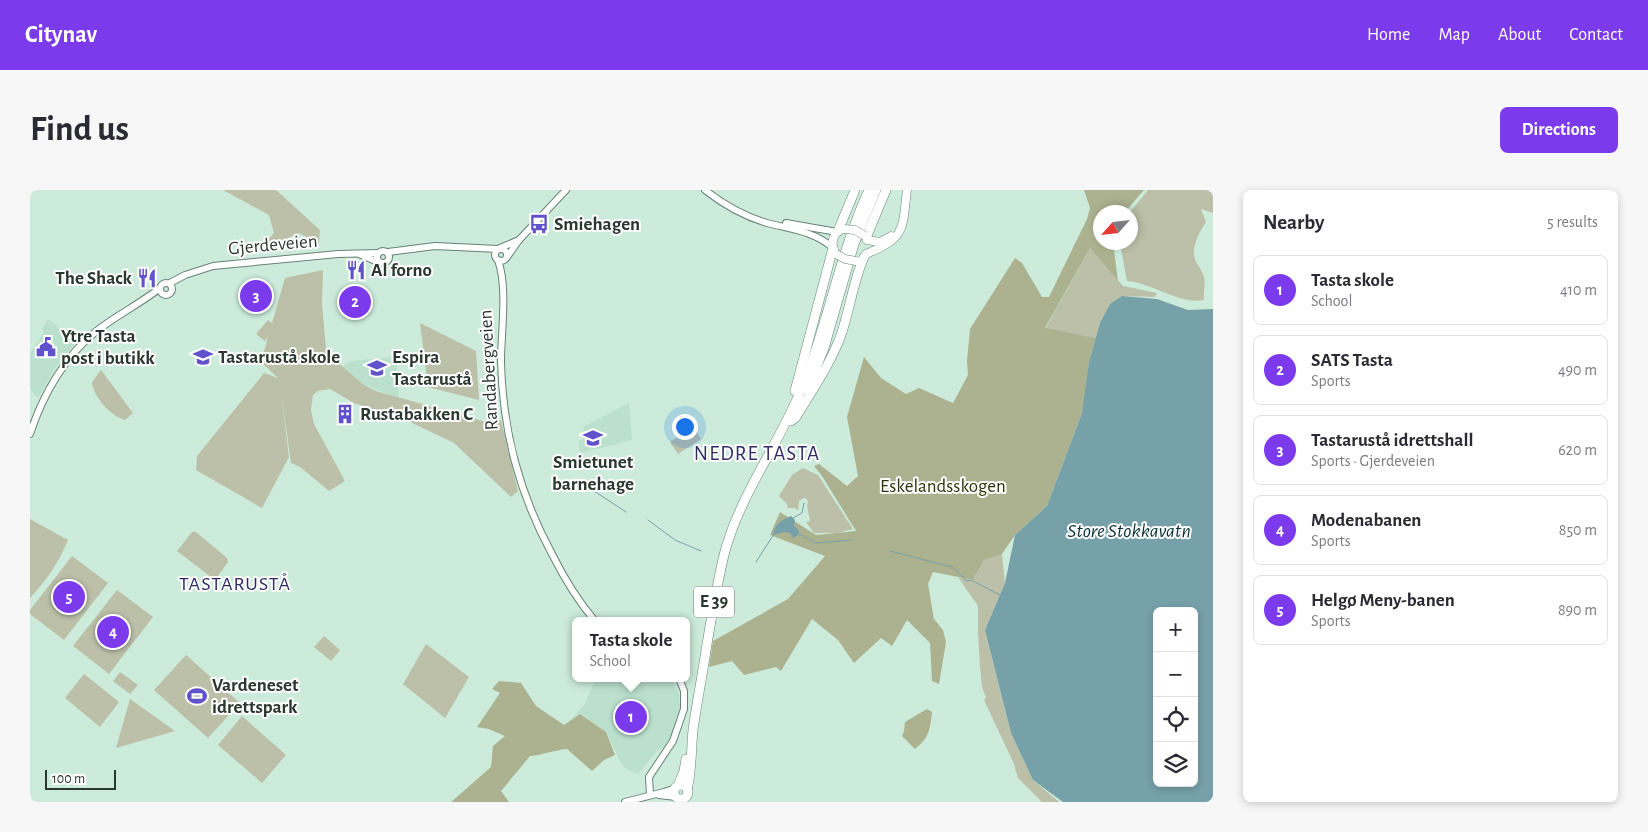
<!DOCTYPE html>
<meta charset="utf-8">
<style>
body{margin:0;font-family:"Alegreya Sans",sans-serif;background:#f7f7f7;color:#2b2b33}
.controls{position:absolute;right:15px;bottom:15px;display:grid;overflow:hidden;border-radius:8px;box-shadow:0 2px 8px #0003}
.controls button{width:45px;height:45px;display:grid;place-items:center;padding:0;border:0;border-bottom:1px solid #e1e1e2;background:#fff;color:#2b2b33;font:25px sans-serif}
.compass{position:absolute;left:1063px;top:15px;width:45px;height:45px;border-radius:50%;background:#fff;box-shadow:0 2px 8px #0003;rotate:243deg}
.scale{position:absolute;left:15px;bottom:12px;width:71px;box-sizing:border-box;padding-left:5px;border:2px solid #2b3731;border-top:0;font-size:14px;line-height:18px;white-space:nowrap;color:#2b3731;-webkit-text-stroke:4px #fff;paint-order:stroke}
.you{position:absolute;left:654px;top:236px;width:18px;height:18px;margin:-12px;border:4px solid #fff;border-radius:50%;background:#1a73e8;box-shadow:0 0 0 8px #1a73e833}
.badge{display:grid;place-items:center;width:32px;height:32px;border-radius:50%;background:#7c3aed;color:#fff;font-size:16px;font-weight:700}
.pin{position:absolute;translate:-50% -50%;border:2px solid #fff;box-shadow:0 1px 5px #0006}
.popup{position:absolute;left:542px;top:427px;width:118px;height:65px;box-sizing:border-box;display:grid;place-content:center;border-radius:8px;background:#fff;filter:drop-shadow(0 1px 4px #0005);font-size:16px;white-space:nowrap;color:#7c7c81}
.popup b{font-size:19px;color:#2b2b33}
.popup::after{content:'';position:absolute;left:50%;top:100%;margin-left:-10px;border:10px solid transparent;border-top-color:#fff}
.list{margin:0;padding:0;list-style:none}
h2{display:flex;justify-content:space-between;align-items:center;height:65px;margin:0;padding:0 20px;font-size:21px}
h2 small{font-size:16px;font-weight:400;color:#7c7c81}
.list li{display:grid;grid-template-columns:32px 1fr auto;gap:15px;align-items:center;box-sizing:border-box;height:70px;margin:0 10px 10px;padding:0 10px;border:1px solid #e1e1e2;border-radius:8px}
.list b{display:block;font-size:19px;white-space:nowrap}
.list p{margin:0;font-size:16px;white-space:nowrap;color:#7c7c81}
.list em{font-size:16px;font-style:normal;color:#7c7c81}
.icon{flex:none;width:28px;height:28px;fill:none;stroke:currentColor;stroke-width:2;stroke-linecap:round;stroke-linejoin:round}
.map{position:relative;flex:none;width:1183px;height:612px;overflow:hidden;border-radius:8px}
header{display:flex;align-items:center;gap:30px;box-sizing:border-box;height:70px;padding:0 25px;background:#7c3aed;color:#fff}
header strong{font-size:24px}
nav{display:flex;gap:28px;margin-inline-start:auto;font-size:18px}
.intro{display:flex;align-items:center;justify-content:space-between;box-sizing:border-box;height:120px;padding:0 30px}
h1{margin:0;font-size:35px}
.button{padding:12px 22px;border-radius:8px;background:#7c3aed;color:#fff;font-size:18px;font-weight:700}
main{display:flex;gap:30px;padding:0 30px}
aside{flex:1;background:#fff;border-radius:8px;box-shadow:0 2px 8px #0003}
.map>svg:first-child{display:block}
.built{fill:#bbe1ce}
.green{fill:#bcc0a8}
.forest{fill:#acb290}
.water{fill:#77a1a9;fill-rule:evenodd}
.lines{fill:none;stroke-linecap:round;stroke-linejoin:round}
.stream{stroke:#77a1a9;stroke-width:1}
.secondary-casing{stroke:#678375;stroke-width:8}
.primary-casing{stroke:#678375;stroke-width:9}
.highway-casing{stroke:#678375;stroke-width:10}
.secondary{stroke:#fff;stroke-width:6}
.primary{stroke:#fff;stroke-width:8}
.highway{stroke:#fff;stroke-width:9}
.primary-bridge-casing{stroke:#678375;stroke-width:9;stroke-linecap:butt}
.primary-bridge{stroke:#fff;stroke-width:8}
.labels{text-anchor:middle;dominant-baseline:central;stroke-width:4;stroke-linejoin:round;paint-order:stroke}
.shield{fill:#fff;stroke:#6b736f;stroke-width:1}
.shield-label{font-size:18px;font-weight:bold;fill:#2b3731}
.poi-label{font-size:19px;font-weight:bold;fill:#2b3731;stroke:#fff;text-anchor:start}
.street-label{font-size:19px;fill:#2b3731;stroke:#fff}
.park-label{font-size:19px;fill:#2f340a;stroke:#fff}
.water-label{font-size:20px;font-style:italic;fill:#073239;stroke:#fff}
.neighbourhood-label{font-size:20px;letter-spacing:1px;fill:#302c66;stroke:#fff}
.quarter-label{font-size:21px;letter-spacing:1px;fill:#302c66;stroke:#fff}
</style>
<header>
<strong>Citynav</strong>
<nav><a>Home</a><a>Map</a><a>About</a><a>Contact</a></nav>
</header>
<div class="intro"><h1>Find us</h1><a class="button">Directions</a></div>
<main>
<div class="map">
<svg width="1183" height="612" viewBox="0 0 1183 612">
<rect width="100%" height="100%" fill="#ccebdb"/>
<g class="built">
<path d="M 18,129 L 47,151 L 24,180 L 9,206 L 7,207 L 0,199 L 0,163 L 14,142 L 12,139 Z"/>
<path d="M 366,167 L 369,208 L 334,195 L 313,176 L 321,171 Z"/>
<path d="M 599,213 L 602,250 L 551,263 L 548,252 L 555,248 L 553,237 Z"/>
<path d="M 568,488 L 641,488 L 649,504 L 650,517 L 639,554 L 627,561 L 608,584 L 595,578 L 591,573 L 576,542 L 551,524 L 541,530 L 554,515 L 564,493 Z"/>
</g>
<g class="green">
<path d="M 193,0 L 246,0 L 290,40 L 289,54 L 269,43 L 228,61 L 244,43 L 239,25 Z"/>
<path d="M 1118,0 L 1183,0 L 1183,23 L 1171,19 L 1176,32 C 1170,41 1161,57 1165,69 C 1167,75 1172,80 1174,87 C 1176,93 1173,103 1174,110 C 1150,115 1122,93 1097,91 L 1090,53 L 1100,52 L 1100,22 Z"/>
<path d="M 1060,58 L 1093,96 L 1127,103 L 1124,107 L 1092,106 L 1070,133 L 1066,148 L 1015,139 Z"/>
<path d="M 293,80 L 292,114 L 296,159 L 304,169 L 334,195 L 346,201 L 456,232 L 471,230 L 488,301 L 481,307 L 424,253 L 374,229 L 324,213 L 300,199 L 288,201 L 283,205 L 281,220 L 284,234 L 315,291 L 299,301 L 270,277 L 261,273 L 251,202 L 259,267 L 232,318 L 166,280 L 167,266 L 234,183 L 248,188 L 231,172 L 238,147 L 235,151 L 226,144 L 238,130 L 242,133 L 255,88 Z"/>
<path d="M 390,133 L 446,161 L 449,210 L 398,197 Z"/>
<path d="M 71,180 L 103,223 L 95,230 C 80,226 63,206 62,192 Z"/>
<path d="M 663,236 L 671,249 L 648,264 L 640,252 Z"/>
<path d="M 773,278 L 788,285 L 823,339 L 807,343 L 784,343 L 776,332 L 780,331 L 777,316 L 778,312 L 777,309 L 773,308 L 769,311 L 768,321 L 765,318 L 758,318 L 757,314 L 749,306 L 762,285 Z"/>
<path d="M 0,329 L 38,350 C 29,372 16,391 0,408 Z"/>
<path d="M 162,342 L 166,342 L 197,368 L 198,372 L 185,390 L 147,361 Z"/>
<path d="M 972,364 L 975,393 L 955,440 L 981,543 L 1003,590 L 1029,612 L 1012,612 L 988,588 L 984,574 L 954,510 L 956,508 L 952,497 L 950,477 L 948,442 L 948,416 L 928,387 L 943,390 L 954,370 Z"/>
<path d="M 42,366 L 78,393 L 34,450 L 0,424 L 0,420 Z"/>
<path d="M 87,400 L 123,427 L 79,484 L 43,456 Z"/>
<path d="M 294,446 L 310,460 L 301,471 L 284,457 Z"/>
<path d="M 396,454 L 439,487 L 415,528 L 373,494 Z"/>
<path d="M 156,465 L 210,513 L 178,548 L 124,500 Z"/>
<path d="M 90,482 L 108,495 L 100,504 L 83,491 Z"/>
<path d="M 54,484 L 89,512 L 70,537 L 35,508 Z"/>
<path d="M 100,509 L 145,541 L 86,558 Z"/>
<path d="M 212,526 L 256,565 L 232,593 L 188,555 Z"/>
</g>
<g class="forest">
<path d="M 1054,0 L 1114,0 L 1095,22 L 1070,22 L 1070,52 L 1083,53 L 1088,91 L 1060,58 L 1015,138 L 1066,148 L 1059,172 L 1057,195 L 1052,223 L 1017,316 L 985,345 L 972,364 L 954,370 L 943,390 L 903,382 L 898,394 L 904,429 L 913,440 L 916,452 L 909,494 L 902,491 L 900,453 L 877,430 L 862,456 L 851,448 L 824,473 L 808,450 L 782,429 L 751,481 L 746,477 L 714,485 L 702,471 L 679,477 L 683,451 L 758,409 L 795,366 L 740,345 L 750,322 L 786,345 L 826,341 L 792,286 L 784,276 L 789,274 L 817,296 L 828,286 L 817,227 L 834,167 L 851,188 L 876,204 L 889,198 L 923,213 L 938,185 L 937,171 L 940,139 L 985,68 L 992,73 L 1012,107 L 1019,107 L 1057,29 L 1060,18 Z"/>
<path d="M 469,491 L 491,493 L 506,516 L 534,535 L 550,524 L 576,542 L 585,565 L 574,570 L 562,581 L 537,559 C 524,560 513,565 500,566 L 471,601 L 479,612 L 421,612 L 461,577 L 463,556 L 475,546 L 459,539 L 447,537 L 470,503 L 462,499 Z"/>
<path d="M 897,519 L 902,522 C 900,540 899,548 885,559 L 872,546 L 874,541 L 875,532 Z"/>
</g>
<g class="water">
<path d="M 1092,106 L 1127,109 L 1158,120 L 1183,119 L 1183,612 L 1033,612 L 1003,590 L 981,543 L 955,440 L 975,393 L 985,345 L 1017,316 L 1052,223 L 1059,172 L 1070,133 L 1080,114 ZM 1127,421 L 1164,421 L 1164,593 L 1127,593 Z"/>
<path d="M 761,326 L 765,330 L 764,336 L 768,339 L 769,344 L 763,348 L 760,343 L 755,342 L 743,345 C 744,334 752,330 761,326 Z"/>
</g>
<g class="lines">
<g class="stream">
<path d="M 561,299 L 596,322"/>
<path d="M 763,328 L 772,323 L 774,313"/>
<path d="M 618,330 L 645,350 L 671,361"/>
<path d="M 769,344 L 786,353 L 821,350"/>
<path d="M 860,361 L 922,377 L 937,391 L 941,390 L 970,405"/>
<path d="M 726,372 L 744,344"/>
</g>
<defs>
<g id="secondary">
<path d="M 675,0 C 694,15 713,26 737,33 C 760,39 783,41 802,57"/>
<path d="M 756,33 L 807,42"/>
<path d="M 470,58 L 489,50"/>
<circle cx="471" cy="65" r="6"/>
<circle cx="353" cy="67" r="6"/>
<path d="M 358,62 L 405,56 L 469,59"/>
<path d="M 329,64 L 348,72"/>
<path d="M 477,67 L 489,50 L 536,0"/>
<path d="M 468,70 C 478,98 471,142 471,172 C 473,242 489,303 522,364 C 534,388 548,411 565,431"/>
<circle cx="136" cy="99" r="6"/>
<path d="M 140,93 L 155,85 L 183,76 L 308,64 L 348,63"/>
<path d="M 0,244 C 13,204 36,164 69,139 C 89,124 111,113 130,98"/>
<path d="M 620,605 L 619,587 L 643,551 L 654,519 L 654,501 L 649,488"/>
<path d="M 629,605 L 646,607"/>
<path d="M 595,612 L 634,602 L 646,598"/>
</g>
<g id="primary">
<path d="M 837,50 L 850,52 L 861,46"/>
<path d="M 805,62 C 800,53 803,43 813,39"/>
<path d="M 836,64 C 876,47 872,41 877,0"/>
</g>
<g id="highway">
<path d="M 808,41 L 825,0"/>
<path d="M 836,48 L 856,0"/>
<path d="M 777,200 L 794,158 L 824,54 L 846,0"/>
<path d="M 765,201 L 803,58"/>
<path d="M 761,231 L 766,227 C 782,200 800,175 811,145 C 820,119 823,92 834,67"/>
<circle cx="651" cy="602" r="7"/>
<path d="M 648,596 L 654,581 L 656,569"/>
<path d="M 657,600 C 662,580 661,560 663,540 C 667,511 673,482 677,454 C 682,424 687,394 694,365 C 710,303 751,252 774,193 C 799,130 810,62 839,0"/>
</g>
</defs>
<use href="#secondary" class="secondary-casing"/>
<use href="#primary" class="primary-casing"/>
<use href="#highway" class="highway-casing"/>
<use href="#secondary" class="secondary"/>
<use href="#primary" class="primary"/>
<use href="#highway" class="highway"/>
<defs>
<g id="primary-bridge">
<path d="M 815,39 L 825,40 L 835,46"/>
<path d="M 806,64 L 815,69 L 826,71"/>
</g>
</defs>
<use href="#primary-bridge" class="primary-bridge-casing"/>
<use href="#primary-bridge" class="primary-bridge"/>
</g>
<defs>
<symbol id="bus-bare" viewBox="-9 -9 18 18"><path d="M-5-6H5V4H4V6H2V4H-2V6H-4V4H-5ZM-3.5-4V0h7V-4ZM-3.5 1.2v1.5H-2V1.2ZM2 1.2v1.5H3.5V1.2Z" fill="#5f52ca" stroke="#fff" stroke-width="2.5" paint-order="stroke"/></symbol>
<symbol id="restaurant-bare" viewBox="-9 -9 18 18"><path d="M-5-6h1v4h1v-4h1v4h1v-4h1v5L-1.5 .5V6h-2V.5L-5-1ZM5-6V6H3V1.5H1.5Q1.5-4 5-6Z" fill="#5f52ca" stroke="#fff" stroke-width="2.5" paint-order="stroke"/></symbol>
<symbol id="civic-bare" viewBox="-9 -9 18 18"><path d="M-.6-6.5H3V-4.5H.6V-3L4-1V1h2V6H-6V1h2V-1L-.6-3ZM-1.2 2.5V6h2.4V2.5Z" fill="#5f52ca" stroke="#fff" stroke-width="2.5" paint-order="stroke"/></symbol>
<symbol id="school-bare" viewBox="-9 -9 18 18"><path d="M0-5L7-2L0 1L-7-2ZM-4 1L0 2.5L4 1V4Q0 6-4 4Z" fill="#5f52ca" stroke="#fff" stroke-width="2.5" paint-order="stroke"/></symbol>
<symbol id="building-bare" viewBox="-9 -9 18 18"><path d="M-4-6H4V6H1V3H-1V6H-4ZM-2.5-4.3h1.7v1.8h-1.7ZM.8-4.3h1.7v1.8H.8ZM-2.5-1h1.7V.8h-1.7ZM.8-1h1.7V.8H.8Z" fill="#5f52ca" stroke="#fff" stroke-width="2.5" paint-order="stroke"/></symbol>
<symbol id="stadium-bare" viewBox="-9 -9 18 18"><path d="M0-5a6.5 5 0 1 0 0 10a6.5 5 0 1 0 0-10ZM-3.5-1.8h7v3.6h-7Z" fill="#5f52ca" stroke="#fff" stroke-width="2.5" paint-order="stroke"/></symbol>
</defs>
<g fill-rule="evenodd">
<use href="#bus-bare" x="495" y="20" width="28" height="28"/>
<use href="#restaurant-bare" x="312" y="66" width="28" height="28"/>
<use href="#restaurant-bare" x="103" y="74" width="28" height="28"/>
<use href="#civic-bare" x="2" y="143" width="28" height="28"/>
<use href="#school-bare" x="159" y="153" width="28" height="28"/>
<use href="#school-bare" x="333" y="164" width="28" height="28"/>
<use href="#building-bare" x="301" y="210" width="28" height="28"/>
<use href="#school-bare" x="549" y="234" width="28" height="28"/>
<use href="#stadium-bare" x="153" y="492" width="28" height="28"/>
</g>
<g class="labels">
<rect class="shield" x="664" y="396.5" width="40" height="31" rx="4"/>
<g class="shield-label">
<text x="684" y="412">E 39</text>
</g>
<g class="poi-label">
<text x="524" y="34">Smiehagen</text>
<text x="341" y="80">Al forno</text>
<text x="102" y="88" text-anchor="end">The Shack</text>
<text x="31" y="146">Ytre Tasta<tspan x="31" dy="22">post i butikk</tspan></text>
<text x="188" y="167">Tastarustå skole</text>
<text x="362" y="167">Espira<tspan x="362" dy="22">Tastarustå</tspan></text>
<text x="330" y="224">Rustabakken C</text>
<text x="563" y="272" text-anchor="middle">Smietunet<tspan x="563" dy="22">barnehage</tspan></text>
<text x="182" y="495">Vardeneset<tspan x="182" dy="22">idrettspark</tspan></text>
</g>
<g class="street-label">
<text transform="translate(243 55) rotate(-5)">Gjerdeveien</text>
<text transform="translate(459 180) rotate(-93)">Randabergveien</text>
</g>
<g class="park-label">
<text x="913" y="296">Eskelandsskogen</text>
</g>
<g class="water-label">
<text x="1099" y="341">Store Stokkavatn</text>
</g>
<g class="neighbourhood-label">
<text x="205" y="394">TASTARUSTÅ</text>
</g>
<g class="quarter-label">
<text x="727" y="263">NEDRE TASTA</text>
</g>
</g>
</svg>
<div class="controls">
<button>+</button>
<button>−</button>
<button><svg class="icon" aria-label="locate" viewBox="0 0 24 24"><circle cx="12" cy="12" r="6"/><path d="M12 2v4M12 18v4M2 12h4M18 12h4"/></svg></button>
<button><svg class="icon" aria-label="layers" viewBox="0 0 24 24"><path d="M12 4l9 5-9 5-9-5zM3 14l9 5 9-5"/></svg></button>
</div>
<svg class="compass" viewBox="-18 -18 36 36"><path d="M0-13l5 13h-10z" fill="#e53935"/><path d="M0 13l5-13h-10z" fill="#7c7c81"/></svg>
<div class="scale">100 m</div>
<div class="you"></div>
<div class="pin badge" style="left:601px;top:527px">1</div>
<div class="popup"><b>Tasta skole</b>School</div>
<div class="pin badge" style="left:325px;top:112px">2</div>
<div class="pin badge" style="left:226px;top:106px">3</div>
<div class="pin badge" style="left:83px;top:442px">4</div>
<div class="pin badge" style="left:39px;top:407px">5</div>
</div>
<aside>
<h2>Nearby<small>5 results</small></h2>
<ul class="list">
<li><span class="badge">1</span><div><b>Tasta skole</b><p>School</p></div><em>410 m</em></li>
<li><span class="badge">2</span><div><b>SATS Tasta</b><p>Sports</p></div><em>490 m</em></li>
<li><span class="badge">3</span><div><b>Tastarustå idrettshall</b><p>Sports · Gjerdeveien</p></div><em>620 m</em></li>
<li><span class="badge">4</span><div><b>Modenabanen</b><p>Sports</p></div><em>850 m</em></li>
<li><span class="badge">5</span><div><b>Helgø Meny-banen</b><p>Sports</p></div><em>890 m</em></li>
</ul>
</aside>
</main>
